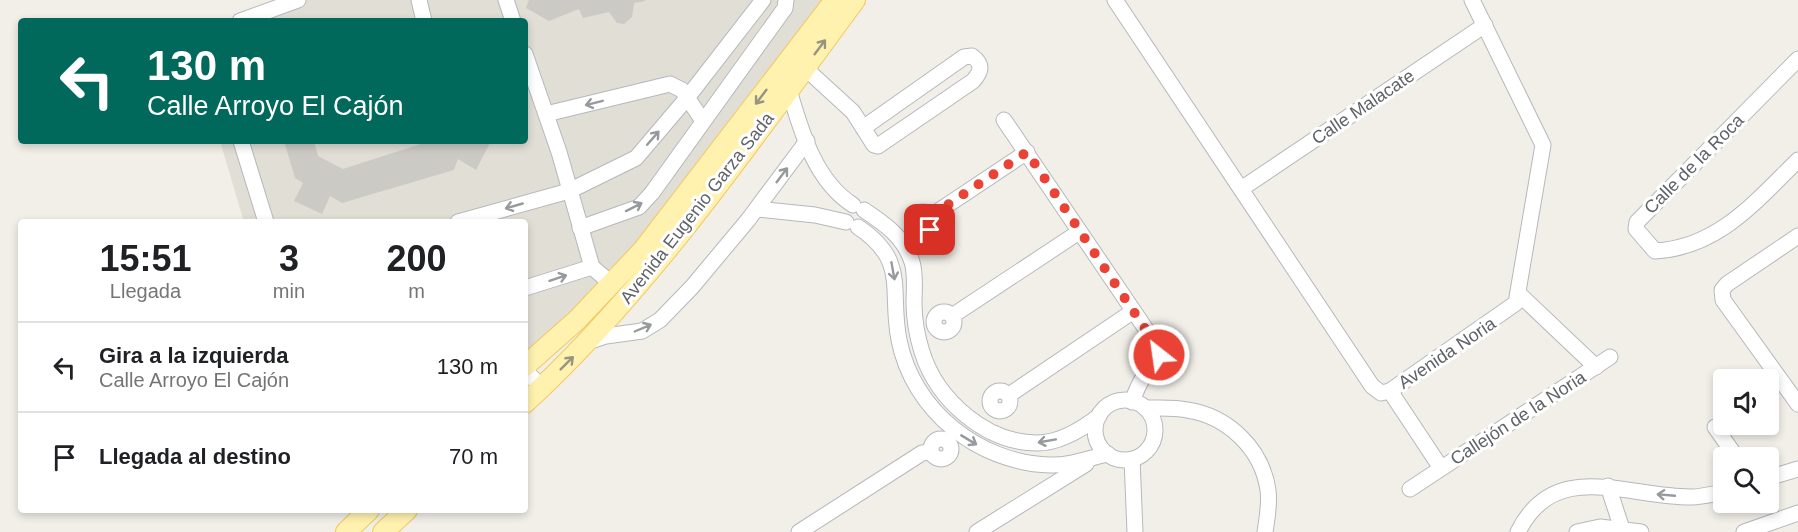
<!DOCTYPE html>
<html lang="es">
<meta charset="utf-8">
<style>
body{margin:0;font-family:Arial,sans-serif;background:#f2f2f2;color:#202124;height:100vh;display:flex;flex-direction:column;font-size:22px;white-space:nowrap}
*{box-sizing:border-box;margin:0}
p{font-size:20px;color:#757577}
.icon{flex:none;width:33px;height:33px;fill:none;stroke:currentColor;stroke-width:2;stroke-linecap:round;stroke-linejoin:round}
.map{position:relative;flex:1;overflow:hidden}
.panel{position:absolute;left:18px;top:219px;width:510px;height:294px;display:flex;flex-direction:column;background:#fff;border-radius:6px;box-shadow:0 3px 9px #0003}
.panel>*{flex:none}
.guide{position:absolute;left:18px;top:18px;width:510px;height:126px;border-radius:6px;box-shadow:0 3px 9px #0003;background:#00695c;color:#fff;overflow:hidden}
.fabs{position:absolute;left:1713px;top:369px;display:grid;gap:12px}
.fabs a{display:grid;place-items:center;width:66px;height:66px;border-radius:6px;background:#fff;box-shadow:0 3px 9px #0003;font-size:30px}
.pin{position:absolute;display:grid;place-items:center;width:51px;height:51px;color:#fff;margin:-26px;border-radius:12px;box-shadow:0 3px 9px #0006}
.me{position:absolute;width:66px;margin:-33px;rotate:330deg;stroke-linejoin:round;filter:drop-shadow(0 0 4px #0008)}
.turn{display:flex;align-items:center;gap:21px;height:126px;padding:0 30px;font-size:27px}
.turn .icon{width:78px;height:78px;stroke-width:2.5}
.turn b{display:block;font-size:42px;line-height:51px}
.eta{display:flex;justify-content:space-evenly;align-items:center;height:102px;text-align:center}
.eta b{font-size:36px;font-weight:800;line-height:42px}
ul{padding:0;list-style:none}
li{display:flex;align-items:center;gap:18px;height:90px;padding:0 30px;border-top:2px solid #e0e0e0}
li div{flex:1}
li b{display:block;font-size:22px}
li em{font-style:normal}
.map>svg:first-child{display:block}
.education{fill:#e1ded6}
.building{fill:#cccac5}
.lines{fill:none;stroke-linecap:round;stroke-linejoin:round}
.minor-casing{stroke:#b5b8bc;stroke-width:17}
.major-casing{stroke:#f2c960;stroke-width:22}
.minor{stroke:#fff;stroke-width:15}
.major{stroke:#fff2af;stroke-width:20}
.oneway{stroke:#979581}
.oneway2{stroke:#979a9d}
.route{stroke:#ea4335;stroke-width:10;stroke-dasharray:0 18}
.labels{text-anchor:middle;stroke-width:6;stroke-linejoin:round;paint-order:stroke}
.street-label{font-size:18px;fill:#5f6368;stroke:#fff}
</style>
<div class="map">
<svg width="1798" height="532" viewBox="0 0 1798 532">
<rect width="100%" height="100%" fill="#f1efe8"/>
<path class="education" d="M292,0H829L603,289L525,358V222H244L220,141H525V21H237Z"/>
<g class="building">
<path d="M529,0H645V1L634,3L632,17L624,24L617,23L609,12L583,18L579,9L549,21L526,8Z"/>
<path d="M284,141H314L318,156L343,169L430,141H487L490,143L476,170L458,159L454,170L342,203L330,196L322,214L294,201L303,183L295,178Z"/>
</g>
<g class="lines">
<defs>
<g id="minor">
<path d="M419,0L424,21"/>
<path d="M506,0L513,21"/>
<path d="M1115,0L1372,386L1381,393L1390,391L1516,303L1543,145L1472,0"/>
<path d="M240,21L298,0"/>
<path d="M525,54L559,152L592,267L612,284"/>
<path d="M1798,59L1637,222L1636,229L1655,251C1718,248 1756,201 1798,160"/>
<path d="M805,68L853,112L874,145L878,146L973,81C982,71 983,64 972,56L964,57L863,128"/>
<path d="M789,90C801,131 815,181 853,205"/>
<path d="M546,114L670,84L682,90L703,121"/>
<path d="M1004,120L1158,347C1161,362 1150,367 1143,378C1138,385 1135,394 1132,402"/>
<path d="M241,141L266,222"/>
<path d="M1241,189L1485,25"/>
<path d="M757,209L815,215L846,222"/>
<path d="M864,210C885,224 904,237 912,262C916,275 914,290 914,303C914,320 917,336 922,352C937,400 986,443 1037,443C1060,443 1081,430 1099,416"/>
<circle cx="923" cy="222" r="10"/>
<path d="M931,216L1027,152"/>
<path d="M458,222L569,191L636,158L687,98L763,0"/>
<path d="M858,227C909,261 889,289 899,340C913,411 979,463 1050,465C1071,466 1088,458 1108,454"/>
<path d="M580,228L639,207L652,193L785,8L786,0"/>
<path d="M1798,236L1727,284L1722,290L1723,300L1798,404"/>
<path d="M525,288L592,267"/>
<path d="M1518,293L1596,367"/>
<circle cx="944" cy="322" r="10"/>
<path d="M952,316L1079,232"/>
<path d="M588,342L606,336L642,331L660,320L692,287L748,220L807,141"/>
<path d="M525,370L542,388"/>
<path d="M1390,391L1441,468"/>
<circle cx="1000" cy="401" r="10"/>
<path d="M1009,395L1132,312"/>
<circle cx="1125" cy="430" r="30"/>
<path d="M1145,408C1159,408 1174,407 1187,410C1228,416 1262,449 1268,490C1270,504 1267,518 1265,532"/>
<path d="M1715,427L1737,458"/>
<circle cx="941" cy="449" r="10"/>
<path d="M1132,459L1135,532"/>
<path d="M1768,478L1798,469"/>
<path d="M1608,486L1622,529"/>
<path d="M1410,489L1610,357"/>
<path d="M799,532L922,453L931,452"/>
<path d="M977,532L1086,464"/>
<path d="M1518,532C1555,457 1628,498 1692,497C1702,497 1713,494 1724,492"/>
<path d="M1577,532L1600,527L1641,532"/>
<path d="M1744,532L1798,513"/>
</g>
<g id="major">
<path d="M525,366L577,320L643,250L835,0"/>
<path d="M525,403C653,285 752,139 855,0"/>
<path d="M346,532L369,510"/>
<path d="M383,532L407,510"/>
</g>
</defs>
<use href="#minor" class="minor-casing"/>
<use href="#major" class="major-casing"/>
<use href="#minor" class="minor"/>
<use href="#major" class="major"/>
</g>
<defs><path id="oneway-shaft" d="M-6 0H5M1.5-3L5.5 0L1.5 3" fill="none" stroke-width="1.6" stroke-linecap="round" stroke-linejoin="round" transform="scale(1.5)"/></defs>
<g class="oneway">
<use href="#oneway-shaft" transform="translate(820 47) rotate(-53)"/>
<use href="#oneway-shaft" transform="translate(761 97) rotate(127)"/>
<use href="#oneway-shaft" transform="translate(567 363) rotate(-45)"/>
</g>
<g class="oneway2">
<use href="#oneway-shaft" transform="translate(594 103) rotate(166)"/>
<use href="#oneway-shaft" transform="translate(653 138) rotate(-49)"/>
<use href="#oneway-shaft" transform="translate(782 175) rotate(-53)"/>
<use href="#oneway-shaft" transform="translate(514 206) rotate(164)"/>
<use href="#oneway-shaft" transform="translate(634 207) rotate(-27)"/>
<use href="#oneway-shaft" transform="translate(893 271) rotate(80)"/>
<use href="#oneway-shaft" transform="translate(558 278) rotate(-18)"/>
<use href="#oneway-shaft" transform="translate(643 328) rotate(-23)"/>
<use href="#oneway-shaft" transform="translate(969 440) rotate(31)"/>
<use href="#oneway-shaft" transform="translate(1047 441) rotate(170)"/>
<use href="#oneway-shaft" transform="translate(1666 495) rotate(-175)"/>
</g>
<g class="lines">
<path class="route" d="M930,230L933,223L931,216L1027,152L1158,348L1159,355"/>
</g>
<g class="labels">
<g class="street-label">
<text transform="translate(1363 107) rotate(-34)" y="6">Calle Malacate</text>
<text transform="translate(1694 164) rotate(-45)" y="6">Calle de la Roca</text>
<text transform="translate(697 208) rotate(-52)" y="6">Avenida Eugenio Garza Sada</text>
<text transform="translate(1447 353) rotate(-34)" y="6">Avenida Noria</text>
<text transform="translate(1518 418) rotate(-33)" y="6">Callejón de la Noria</text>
</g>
</g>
</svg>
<div class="fabs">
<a><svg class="icon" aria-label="sound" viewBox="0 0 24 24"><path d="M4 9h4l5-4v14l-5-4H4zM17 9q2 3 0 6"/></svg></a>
<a><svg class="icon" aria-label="search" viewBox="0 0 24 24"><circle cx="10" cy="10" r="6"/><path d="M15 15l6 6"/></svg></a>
</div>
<div class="pin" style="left:930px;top:230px;background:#d93025"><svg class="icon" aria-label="arrive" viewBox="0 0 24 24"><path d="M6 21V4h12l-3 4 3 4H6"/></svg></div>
<svg class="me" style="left:1159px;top:355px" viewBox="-20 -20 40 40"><circle r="17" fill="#ea4335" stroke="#fff" stroke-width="3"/><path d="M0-11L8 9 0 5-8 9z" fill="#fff"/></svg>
<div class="guide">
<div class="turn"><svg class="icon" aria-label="left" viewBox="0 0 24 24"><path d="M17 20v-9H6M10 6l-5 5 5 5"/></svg><div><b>130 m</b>Calle Arroyo El Cajón</div></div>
</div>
<section class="panel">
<div class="eta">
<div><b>15:51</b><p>Llegada</p></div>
<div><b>3</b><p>min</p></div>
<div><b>200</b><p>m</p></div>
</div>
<ul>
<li><svg class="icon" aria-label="left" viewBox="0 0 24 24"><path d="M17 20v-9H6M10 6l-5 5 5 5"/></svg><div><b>Gira a la izquierda</b><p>Calle Arroyo El Cajón</p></div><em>130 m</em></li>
<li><svg class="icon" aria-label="arrive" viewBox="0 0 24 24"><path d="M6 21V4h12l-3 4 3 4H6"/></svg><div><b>Llegada al destino</b></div><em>70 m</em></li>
</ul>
</section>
</div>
